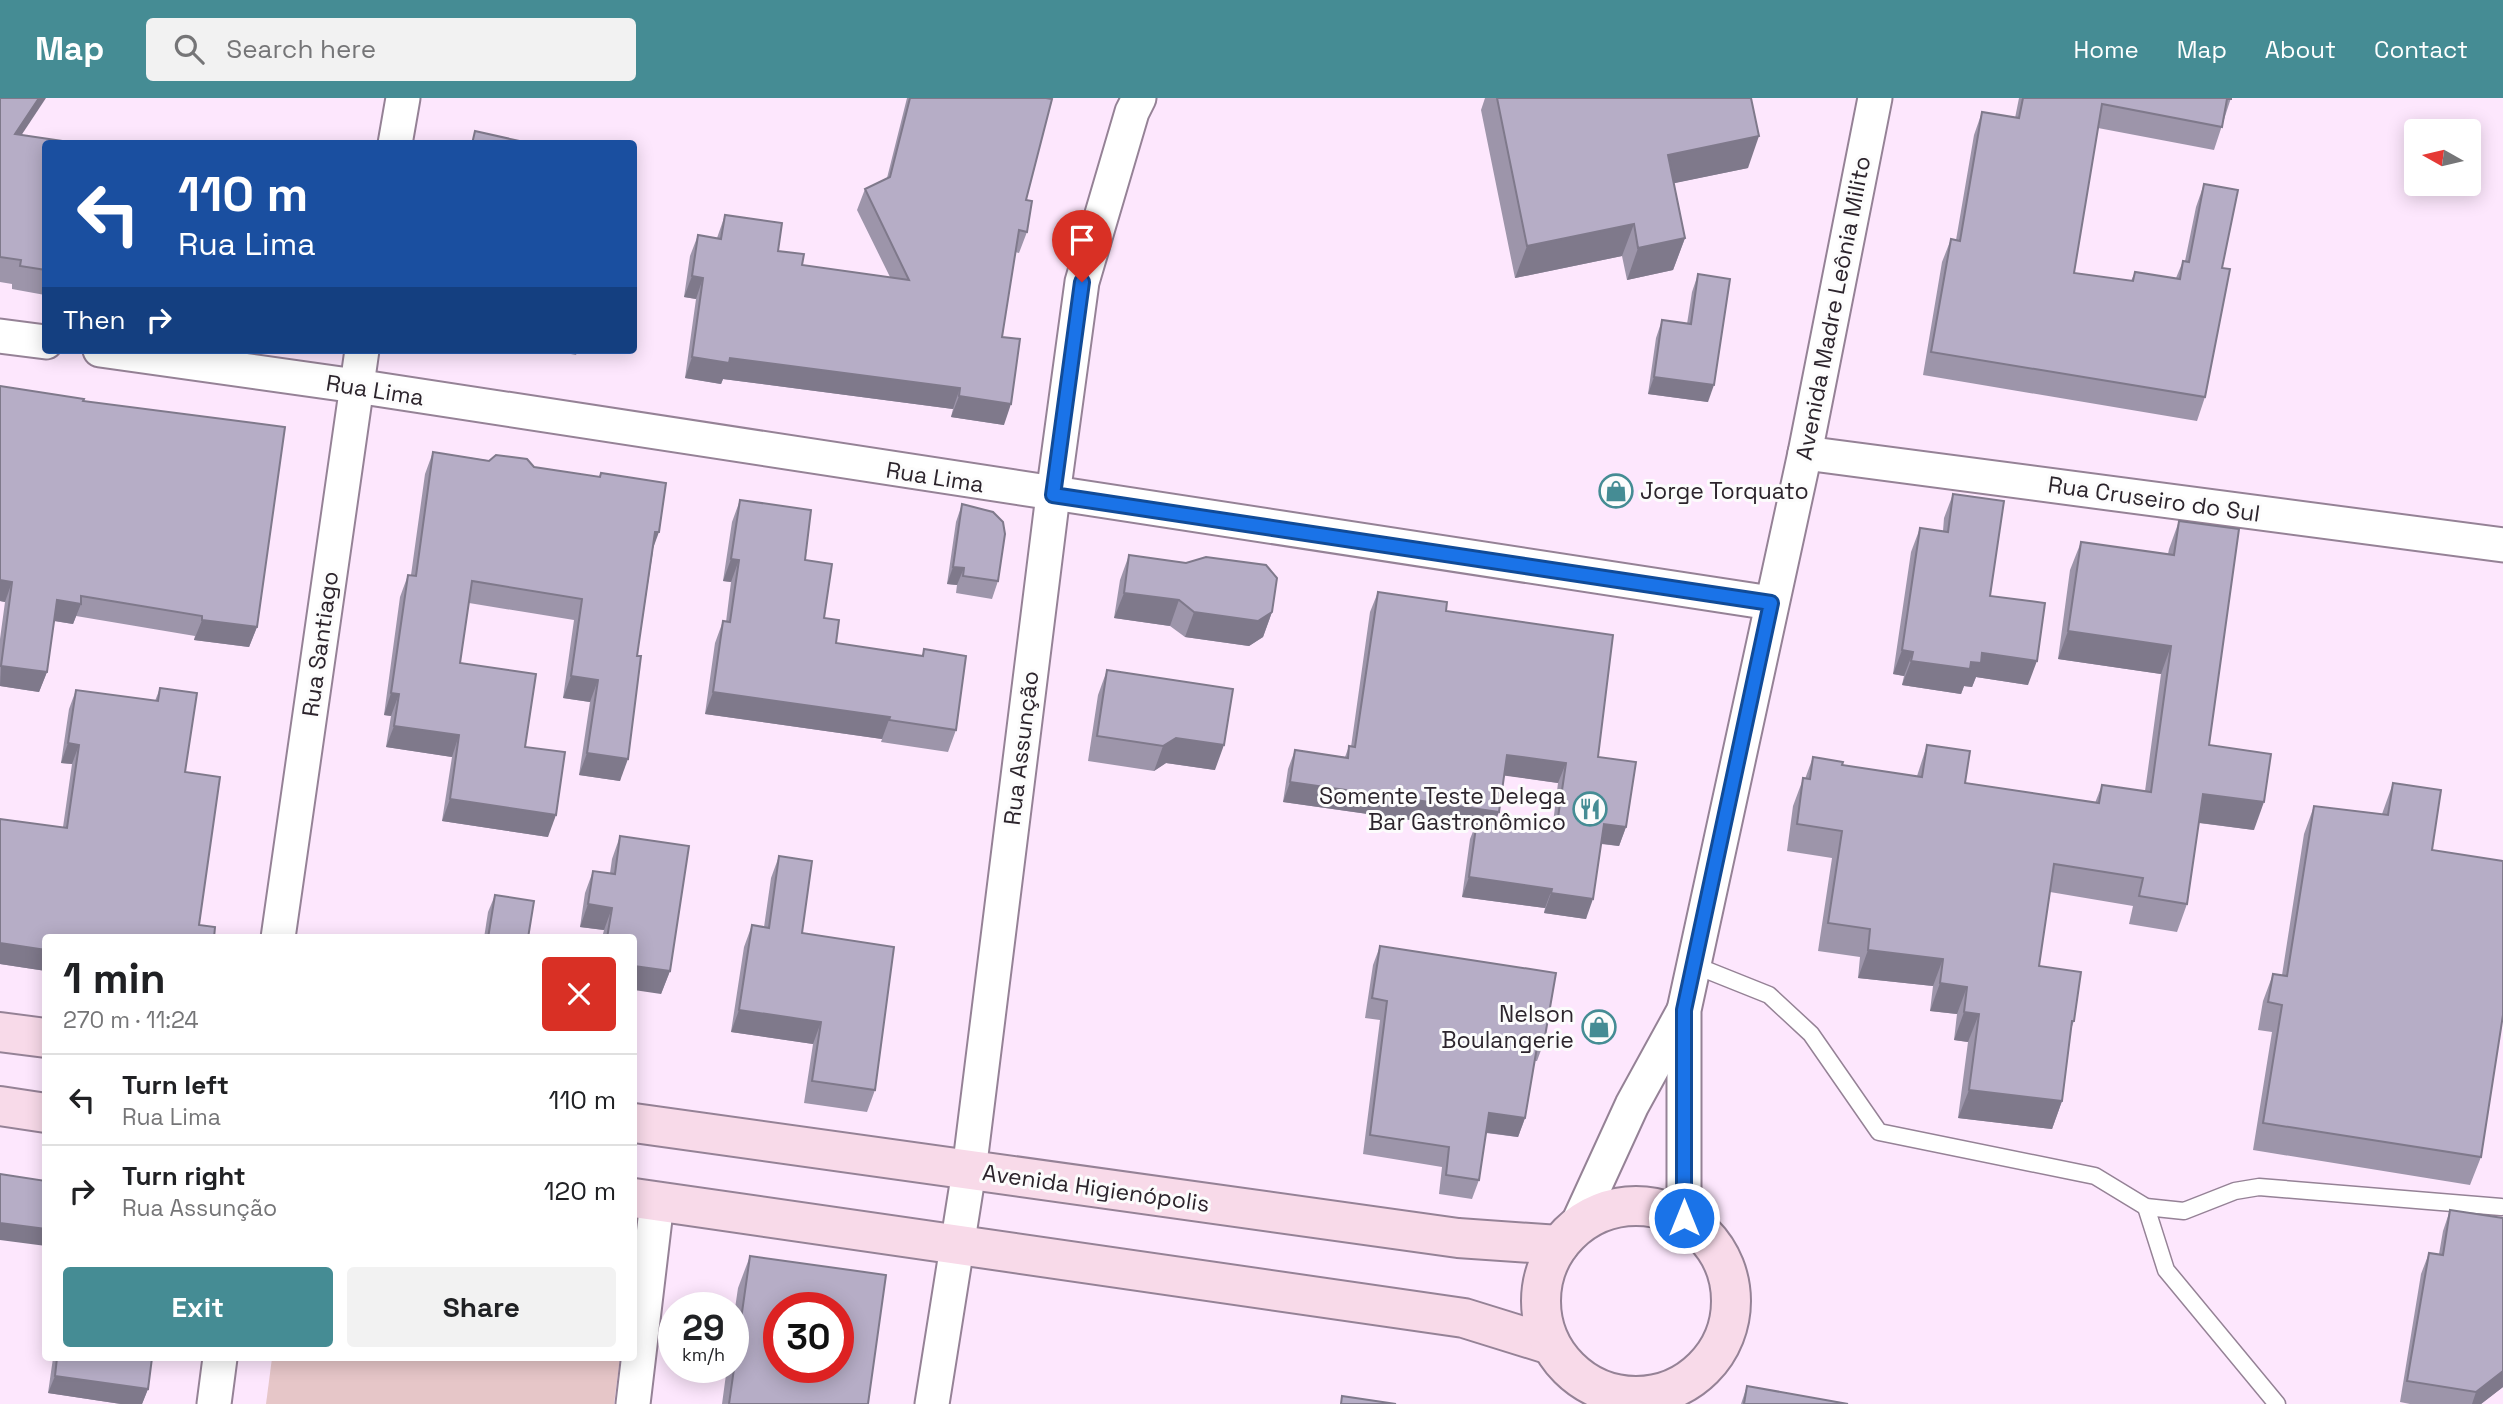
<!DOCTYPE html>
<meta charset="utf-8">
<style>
body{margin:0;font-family:"Space Grotesk",sans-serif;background:#f2f2f2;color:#202124;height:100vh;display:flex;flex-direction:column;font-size:26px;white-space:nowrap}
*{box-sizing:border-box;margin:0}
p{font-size:23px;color:#757577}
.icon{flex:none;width:38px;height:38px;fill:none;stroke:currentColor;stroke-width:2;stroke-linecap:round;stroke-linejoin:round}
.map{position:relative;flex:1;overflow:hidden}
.side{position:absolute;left:42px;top:836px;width:595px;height:427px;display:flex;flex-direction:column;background:#fff;border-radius:7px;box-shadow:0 4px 18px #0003}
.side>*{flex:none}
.hud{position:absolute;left:42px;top:42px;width:595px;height:214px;border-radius:7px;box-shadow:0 4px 18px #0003;background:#1a4fa0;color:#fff;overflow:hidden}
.needle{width:46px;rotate:278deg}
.buttons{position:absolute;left:2404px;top:21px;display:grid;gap:14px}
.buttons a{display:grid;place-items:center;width:77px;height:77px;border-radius:7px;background:#fff;box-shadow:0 4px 18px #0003;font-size:35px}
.speed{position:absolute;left:658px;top:1194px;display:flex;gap:14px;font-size:35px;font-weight:700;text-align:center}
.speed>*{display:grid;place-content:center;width:91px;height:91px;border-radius:50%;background:#fff;box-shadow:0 4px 18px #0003;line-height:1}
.speed small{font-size:18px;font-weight:400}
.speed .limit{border:10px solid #d22;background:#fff;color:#111}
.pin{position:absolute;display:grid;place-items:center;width:60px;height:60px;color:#fff;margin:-72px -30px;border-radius:50% 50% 50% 0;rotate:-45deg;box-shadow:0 0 7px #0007}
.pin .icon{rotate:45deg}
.me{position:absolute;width:77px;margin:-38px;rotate:0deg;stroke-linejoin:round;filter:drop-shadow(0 0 5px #0008)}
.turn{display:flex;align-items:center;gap:24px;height:147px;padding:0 21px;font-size:32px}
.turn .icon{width:91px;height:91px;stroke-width:2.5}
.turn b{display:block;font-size:49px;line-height:60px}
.then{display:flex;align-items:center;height:66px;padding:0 21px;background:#0003;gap:14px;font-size:26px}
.round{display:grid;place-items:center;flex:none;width:74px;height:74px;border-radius:7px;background:#f2f2f2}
.headline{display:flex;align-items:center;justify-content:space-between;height:119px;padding:0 21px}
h1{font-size:42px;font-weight:800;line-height:52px}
.button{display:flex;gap:14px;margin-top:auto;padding:14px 21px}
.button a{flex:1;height:80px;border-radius:7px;background:#458c94;color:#fff;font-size:28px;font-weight:800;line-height:80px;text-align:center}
.button a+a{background:#f2f2f2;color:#202124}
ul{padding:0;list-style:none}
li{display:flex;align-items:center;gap:21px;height:91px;padding:0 21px;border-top:2px solid #e0e0e0}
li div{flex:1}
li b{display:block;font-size:26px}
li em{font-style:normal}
header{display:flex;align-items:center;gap:42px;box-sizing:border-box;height:98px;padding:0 35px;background:#458c94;color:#fff}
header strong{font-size:33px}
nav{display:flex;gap:38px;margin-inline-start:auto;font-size:24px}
.search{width:490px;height:63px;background:#f2f2f2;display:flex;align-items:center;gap:18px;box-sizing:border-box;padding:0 24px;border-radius:7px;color:#757577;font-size:26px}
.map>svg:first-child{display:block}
.green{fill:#e6c6c8}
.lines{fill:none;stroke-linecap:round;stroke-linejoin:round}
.lane-casing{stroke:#958296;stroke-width:19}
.street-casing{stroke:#958296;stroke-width:37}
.secondary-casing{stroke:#958296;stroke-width:42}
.path{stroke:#a494a4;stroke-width:4.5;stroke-dasharray:3.5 3.5;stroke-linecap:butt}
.lane{stroke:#fff;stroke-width:16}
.street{stroke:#fff;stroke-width:33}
.secondary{stroke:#f8dae9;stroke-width:38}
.wall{fill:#9d95aa;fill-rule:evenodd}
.shaded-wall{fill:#7f798b}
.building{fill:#b6adc6;stroke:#7f798b;stroke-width:2;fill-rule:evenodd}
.route-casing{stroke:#114b97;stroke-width:18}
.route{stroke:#1a73e8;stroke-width:12}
.labels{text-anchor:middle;stroke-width:6;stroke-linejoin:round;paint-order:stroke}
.street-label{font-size:23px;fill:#2c242c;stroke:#fcfcfc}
.poi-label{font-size:23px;fill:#2c242c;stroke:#fcfcfc;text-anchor:end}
</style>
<header>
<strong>Map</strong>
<div class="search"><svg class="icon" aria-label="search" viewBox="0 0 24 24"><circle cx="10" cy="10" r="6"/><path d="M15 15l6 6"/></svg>Search here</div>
<nav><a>Home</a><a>Map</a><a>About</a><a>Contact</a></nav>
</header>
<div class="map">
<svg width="2503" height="1306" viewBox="0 0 2503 1306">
<rect width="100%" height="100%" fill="#fde7fd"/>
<path class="green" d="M272,1260H620L614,1306H266Z"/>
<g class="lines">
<defs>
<g id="lane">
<path d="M1694,867L1769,897L1811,936L1879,1034L2095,1078L2146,1109L2184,1113L2235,1093L2259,1089L2501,1109"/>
<path d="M2146,1109L2166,1172L2277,1306"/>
</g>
<g id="street">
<path d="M395,46L403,0"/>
<path d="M0,238L46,244"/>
<path d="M100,252L356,288L1771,505"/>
<path d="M1805,355L2503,447"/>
<path d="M278,840L362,252"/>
<path d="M1684,1120V912L1805,355L1875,0"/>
<path d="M1577,1127L1632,1007L1683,914"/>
<path d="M214,1306L220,1260"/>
<path d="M633,1306L657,1104"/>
<path d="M932,1306L969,1073L1053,397L1082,184L1132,14L1139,0"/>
</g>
<g id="secondary">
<path d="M0,934L46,940"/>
<path d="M0,1008L46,1015"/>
<path d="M634,1025L1458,1140L1559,1147"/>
<path d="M634,1100L1464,1220L1551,1247"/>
<circle cx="1636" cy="1203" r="95"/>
</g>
</defs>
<use href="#lane" class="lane-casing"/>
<use href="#street" class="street-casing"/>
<use href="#secondary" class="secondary-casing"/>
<g class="path">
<path d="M1603,1306L1605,1294"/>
<path d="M1629,1306L1630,1298"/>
</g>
<use href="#lane" class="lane"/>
<use href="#street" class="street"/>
<use href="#secondary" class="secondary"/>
</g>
<g class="wall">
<path d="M0,0L22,37L46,46L45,197L12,191V186L0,184Z"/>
<path d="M907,0H1046L1026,102L1027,134L1019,155L1015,154L1002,239L1004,327L951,319L953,311L723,281L721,286L685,280L696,201L684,199L690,158L698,137L717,140L725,117L778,153L802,167L890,179L857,112L865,91L887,80Z"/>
<path d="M1485,0H1751L1748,70L1674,85L1685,140L1673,172L1627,182L1622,158L1515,180L1481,12Z"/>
<path d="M2019,0H2231L2214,52L2098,30L2074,175L2131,183L2135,174L2176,180L2183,163H2185L2196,109L2204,86L2222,170L2205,299L2197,323L1923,277L1942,164L1951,141L1956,142L1974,37L1982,14L2015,20Z"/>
<path d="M1698,176L1708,304L1648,296L1656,240L1662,222L1687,226L1692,194Z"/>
<path d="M550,252H578L576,257Z"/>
<path d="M0,288L83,303L257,529L249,549L194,542L195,538L76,518L73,526L54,523L47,574L39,594L0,588V541L5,504L0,503Z"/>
<path d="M433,354L599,379L601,375L653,453L637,558L620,683L579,677L590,604L563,600L574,522L469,505L460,565L525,649L548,739L442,723L452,659L386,649L391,618L384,617L400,499L408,477H411L425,376Z"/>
<path d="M1953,396L1990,498L2028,587L1976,579L1972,589L1964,588L1961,596L1902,587L1904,578L1893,576L1911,454L1920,430L1943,433L1944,420Z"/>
<path d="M740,402L805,462L824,520L836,545L922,558L924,551L956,632L948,654L881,644L882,641L705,616L715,545L723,523L726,524L731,484L723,483L732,424Z"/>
<path d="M962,406L998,483L992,501L956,495L957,487L947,486L956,424Z"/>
<path d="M2179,423L2209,647L2254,732L2199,725L2187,806L2177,834L2129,826L2133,808L2050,794L2039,868L2074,923L2070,934L2062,1003L2052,1031L1958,1020L1968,944L1954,942L1957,916L1930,913L1933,888L1858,880L1860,859L1818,853L1832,760L1787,753L1793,708L1803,681H1805L1813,659L1842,667L1917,678L1927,647L1965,685L2095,705L2102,687L2145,693L2161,576L2058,561L2070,472L2081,444L2168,456L2169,451Z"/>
<path d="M1129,457L1272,514L1263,539L1249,548L1185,539L1170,528L1114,520L1120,482Z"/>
<path d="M1378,494L1446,513L1598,659L1626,729L1619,748L1601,746L1586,821L1544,815L1545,810L1462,799L1470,741L1474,731L1283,704L1288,671L1295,652L1345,659L1349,648L1351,649L1370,514ZM1504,677L1558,685L1552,733L1495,724Z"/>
<path d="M1107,572L1215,672L1166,665L1154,673L1088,663L1098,597Z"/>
<path d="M160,590L197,595L46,840V873L0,866L63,729L72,666L61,665L69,611L76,592L155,603Z"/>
<path d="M2393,685L2432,752L2481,1059L2470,1087L2253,1052L2272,934L2258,932L2263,903L2273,876L2282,877L2304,736L2314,708L2382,716Z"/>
<path d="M620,738L670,873L661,896L634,840H602L604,832L580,829L585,795L593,773L610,775L612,761Z"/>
<path d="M779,758L802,835L875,992L867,1014L804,1005L813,946L731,934L744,849L752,827L764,829L771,780Z"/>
<path d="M495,797L528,840H484L488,814Z"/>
<path d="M1380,848L1544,944L1537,963H1534L1525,1020L1518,1039L1486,1035L1479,1082L1472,1101L1439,1096L1442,1069L1363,1056L1380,922L1365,920L1373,867Z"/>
<path d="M2450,1112L2503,1120V1289L2481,1306H2410L2400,1304L2421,1176L2429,1155L2439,1156L2443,1133Z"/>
<path d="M750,1158L868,1306H722L727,1269H733V1224L738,1190Z"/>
<path d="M53,1260H152L148,1291L142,1306H121L48,1295Z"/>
<path d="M1747,1288L1848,1306H1741Z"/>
</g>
<g class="shaded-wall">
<path d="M39,0H46L7,59L15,36Z"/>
<path d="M1759,38L1748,70L1656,89L1668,57Z"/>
<path d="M1634,126L1622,158L1515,180L1527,148Z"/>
<path d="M1685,140L1673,172L1627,182L1638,150Z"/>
<path d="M692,178L703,180L696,201L684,199Z"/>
<path d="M692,259L730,260L960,290L953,311L723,281L721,286L685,280Z"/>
<path d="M1654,279L1714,287L1708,304L1648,296Z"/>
<path d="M959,298L1011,306L1004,327L951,319Z"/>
<path d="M655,434H659L651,456Z"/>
<path d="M731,461L739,462L731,484L723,483Z"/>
<path d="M953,469L964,470L957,487L947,486Z"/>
<path d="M0,482L12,484L5,504L0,503Z"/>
<path d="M1124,495L1179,502L1170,528L1114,520Z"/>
<path d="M57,502L81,506L73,526L49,522Z"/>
<path d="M1194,514H1272L1263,539L1249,548L1185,539Z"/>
<path d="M202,522L257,529L249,549L194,542Z"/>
<path d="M2068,533L2171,548L2161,576L2058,561Z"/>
<path d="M1902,552L1913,554L1904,578L1893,576Z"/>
<path d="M1982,555L2037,563L2028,587L1976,579L1972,589L1964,588L1961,596L1902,587L1911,563L1971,564Z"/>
<path d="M1,568L47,574L39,594L0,588Z"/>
<path d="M571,578L598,582L590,604L563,600Z"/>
<path d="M713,594L890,619L882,641L705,616Z"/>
<path d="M391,595L399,596L391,618L384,617Z"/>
<path d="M394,628L459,637L452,659L386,649Z"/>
<path d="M1176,640L1224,647L1215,672L1166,665L1154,673L1163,648Z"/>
<path d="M68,645L79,647L72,666L61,665Z"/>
<path d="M587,655L628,661L620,683L579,677Z"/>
<path d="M1507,657L1566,665L1558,685L1500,677Z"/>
<path d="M1290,684L1499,714L1492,734L1477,722L1474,731L1283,704Z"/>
<path d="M2203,696L2264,704L2254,732L2193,724Z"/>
<path d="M450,701L556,717L548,739L442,723Z"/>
<path d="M1604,726L1626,729L1619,748L1597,745Z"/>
<path d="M1469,779L1552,791L1545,810L1462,799Z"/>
<path d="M1551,795L1593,801L1586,821L1544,815Z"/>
<path d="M588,806L612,810L604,832L580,829Z"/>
<path d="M0,845L46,852V873L0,866Z"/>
<path d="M1868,852L1943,861L1933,888L1858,880Z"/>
<path d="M634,868L670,873L661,896L634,892Z"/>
<path d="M1940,885L1967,889L1957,916L1930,913Z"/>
<path d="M739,912L821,924L813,946L731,934Z"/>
<path d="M1964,914L1979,916L1968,944L1954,942Z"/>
<path d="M1969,992L2062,1003L2052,1031L1958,1020Z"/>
<path d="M1489,1015L1525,1020L1518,1039L1482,1034Z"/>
<path d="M0,1125L46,1131V1148L0,1142Z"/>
<path d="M2503,1273V1289L2481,1306H2472L2476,1294Z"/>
<path d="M55,1278L148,1291L142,1306H121L48,1295Z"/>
</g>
<g class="building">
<path d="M0,0H39L15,36L76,45L46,46V172L20,168L21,162L0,159Z"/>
<path d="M910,0H1046L1052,1L1026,102L1032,103L1027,134L1019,132L1002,239L1020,241L1011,306L959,298L960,290L730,260L729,265L692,259L703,180L692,178L698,137L721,141L725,117L782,125L778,153L804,156L802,167L909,182L865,91L890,79Z"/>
<path d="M1497,0H1751L1759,38L1668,57L1685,140L1638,150L1634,126L1527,148Z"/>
<path d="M2023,0H2231V1H2227L2222,29L2102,6L2074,175L2133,183L2135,174L2180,181L2183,163L2189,164L2204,86L2238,92L2222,170L2230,171L2205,299L1931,254L1951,141L1960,143L1982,14L2019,20Z"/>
<path d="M475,33L524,44L523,46H472Z"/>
<path d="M1698,176L1730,181L1714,287L1654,279L1662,222L1691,226Z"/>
<path d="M0,288L84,301L83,303L285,329L257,529L202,522V518L81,498V506L57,502L47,574L1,568L12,484L0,482Z"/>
<path d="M433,354L489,363L496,357L527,361L534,369L600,379L601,375L666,385L659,434H655L637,558H641L628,661L587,655L598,582L571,578L582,501L472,483L460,565L536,576L525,649L565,654L556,717L450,701L459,637L394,628L399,596L391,595L408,477L416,478Z"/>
<path d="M1953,396L2004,403L1990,498L2045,505L2037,563L1982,555L1981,565L1971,564L1970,571L1911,563L1913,554L1902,552L1920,430L1948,434Z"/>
<path d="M740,402L811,412L805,462L832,466L824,520L839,522L836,545L923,558L924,551L966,558L956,632L889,622L890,619L713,594L723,523L730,524L739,462L731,461Z"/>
<path d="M962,406L993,414L1003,424L1005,436L998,483L963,478L964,470L953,469Z"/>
<path d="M2179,423L2239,431L2209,647L2271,656L2264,704L2203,696L2187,806L2139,798L2143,780L2054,766L2039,868L2081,874L2074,923H2072L2062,1003L1969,992L1979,916L1964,914L1967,889L1940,885L1943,861L1868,852L1870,831L1828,825L1842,733L1797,726L1803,680L1810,681L1813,659L1843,664L1842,667L1922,679L1927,647L1970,653L1965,685L2099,705L2102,687L2151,694L2171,548L2068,533L2081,444L2174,457Z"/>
<path d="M1129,457L1186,465L1206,459L1266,467L1277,480L1272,514L1258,523L1194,514L1179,502L1124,495Z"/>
<path d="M1378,494L1447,504L1446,513L1613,537L1598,659L1636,664L1626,729L1604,726L1593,801L1551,795L1552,791L1469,779L1477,722L1556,733L1566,665L1507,657L1499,714L1290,684L1295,652L1348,660L1349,648L1355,649Z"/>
<path d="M1107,572L1233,591L1224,647L1176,640L1163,648L1097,638Z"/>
<path d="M160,590L197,595L185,674L220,679L199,827L215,829L214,840H46V852L0,845V721L67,730L79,647L68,645L76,592L158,603Z"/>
<path d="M2393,685L2441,692L2432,752L2503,763V917L2481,1059L2263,1025L2282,907L2268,904L2273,876L2287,878L2314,708L2388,717Z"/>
<path d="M620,738L689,748L670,873L634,868V840H607L612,810L588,806L593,773L615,776Z"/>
<path d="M779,758L812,763L802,835L894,849L875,992L812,983L821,924L739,912L752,827L769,830Z"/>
<path d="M495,797L534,803L528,840H488Z"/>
<path d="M1380,848L1556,875L1544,944L1538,943L1525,1020L1489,1015L1479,1082L1446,1077L1449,1049L1370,1037L1387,903L1372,900Z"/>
<path d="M0,1076L46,1083V1131L0,1125Z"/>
<path d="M2450,1112L2503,1120V1273L2476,1294L2407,1283L2429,1155L2443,1157Z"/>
<path d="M750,1158L886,1177L868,1306H729ZM779,1209H838V1269H779Z"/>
<path d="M57,1260H152L148,1291L55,1278Z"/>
<path d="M1747,1288L1848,1306H1744Z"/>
<path d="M1342,1298L1396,1306H1341Z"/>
</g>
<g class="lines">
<defs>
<path id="route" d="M1082,184L1053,397L1771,505L1684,912V1120"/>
</defs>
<use href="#route" class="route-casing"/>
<use href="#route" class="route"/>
</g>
<defs>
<symbol id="shop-ring" viewBox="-11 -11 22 22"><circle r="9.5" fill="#fcfcfc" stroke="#458c94" stroke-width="1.5"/><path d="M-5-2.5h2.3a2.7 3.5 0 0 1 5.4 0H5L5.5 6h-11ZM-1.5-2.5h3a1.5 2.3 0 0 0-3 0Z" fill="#458c94"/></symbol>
<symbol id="restaurant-ring" viewBox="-11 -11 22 22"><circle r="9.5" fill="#fcfcfc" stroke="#458c94" stroke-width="1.5"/><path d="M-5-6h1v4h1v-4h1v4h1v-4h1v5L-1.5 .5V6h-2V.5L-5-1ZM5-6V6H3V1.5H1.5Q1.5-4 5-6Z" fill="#458c94"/></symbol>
</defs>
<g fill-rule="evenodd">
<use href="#shop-ring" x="1597" y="374" width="38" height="38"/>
<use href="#restaurant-ring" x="1571" y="692" width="38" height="38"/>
<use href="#shop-ring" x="1580" y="910" width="38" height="38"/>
</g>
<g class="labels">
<g class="street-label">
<text transform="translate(1833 210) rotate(-79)" y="8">Avenida Madre Leônia Milito</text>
<text transform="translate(375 292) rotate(9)" y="8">Rua Lima</text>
<text transform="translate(935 379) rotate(9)" y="8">Rua Lima</text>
<text transform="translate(2154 401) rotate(8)" y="8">Rua Cruseiro do Sul</text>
<text transform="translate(320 546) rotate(-82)" y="8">Rua Santiago</text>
<text transform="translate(1021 650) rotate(-83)" y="8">Rua Assunção</text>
<text transform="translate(1096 1090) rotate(8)" y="8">Avenida Higienópolis</text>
</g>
<g class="poi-label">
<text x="1640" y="401" text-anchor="start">Jorge Torquato</text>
<text x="1566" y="706">Somente Teste Delega<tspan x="1566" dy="26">Bar Gastronômico</tspan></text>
<text x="1574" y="924">Nelson<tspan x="1574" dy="26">Boulangerie</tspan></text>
</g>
</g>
</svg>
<div class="buttons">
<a><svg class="needle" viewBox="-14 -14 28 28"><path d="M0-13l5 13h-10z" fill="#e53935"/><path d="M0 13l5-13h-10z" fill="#757577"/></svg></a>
</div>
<div class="speed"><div>29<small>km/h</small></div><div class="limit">30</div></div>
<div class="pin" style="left:1082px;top:184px;background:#d93025"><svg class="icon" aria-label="arrive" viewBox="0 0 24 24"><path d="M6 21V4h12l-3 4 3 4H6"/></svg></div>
<svg class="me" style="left:1684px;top:1120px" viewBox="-20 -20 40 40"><circle r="17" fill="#1a73e8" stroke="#fff" stroke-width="3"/><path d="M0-11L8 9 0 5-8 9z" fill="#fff"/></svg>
<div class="hud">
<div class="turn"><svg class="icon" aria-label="left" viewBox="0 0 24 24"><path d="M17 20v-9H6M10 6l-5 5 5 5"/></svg><div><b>110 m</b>Rua Lima</div></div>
<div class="then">Then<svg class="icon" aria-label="right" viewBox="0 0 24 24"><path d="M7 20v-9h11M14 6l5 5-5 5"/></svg></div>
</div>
<section class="side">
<div class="headline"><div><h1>1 min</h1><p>270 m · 11:24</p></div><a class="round" style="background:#d93025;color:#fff"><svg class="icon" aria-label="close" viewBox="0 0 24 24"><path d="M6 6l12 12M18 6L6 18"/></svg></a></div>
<ul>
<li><svg class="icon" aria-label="left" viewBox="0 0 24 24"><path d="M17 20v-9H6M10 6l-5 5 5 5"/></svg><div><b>Turn left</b><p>Rua Lima</p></div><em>110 m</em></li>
<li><svg class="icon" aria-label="right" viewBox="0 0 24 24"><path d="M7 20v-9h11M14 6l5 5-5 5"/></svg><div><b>Turn right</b><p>Rua Assunção</p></div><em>120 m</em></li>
</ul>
<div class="button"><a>Exit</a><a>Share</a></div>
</section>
</div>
